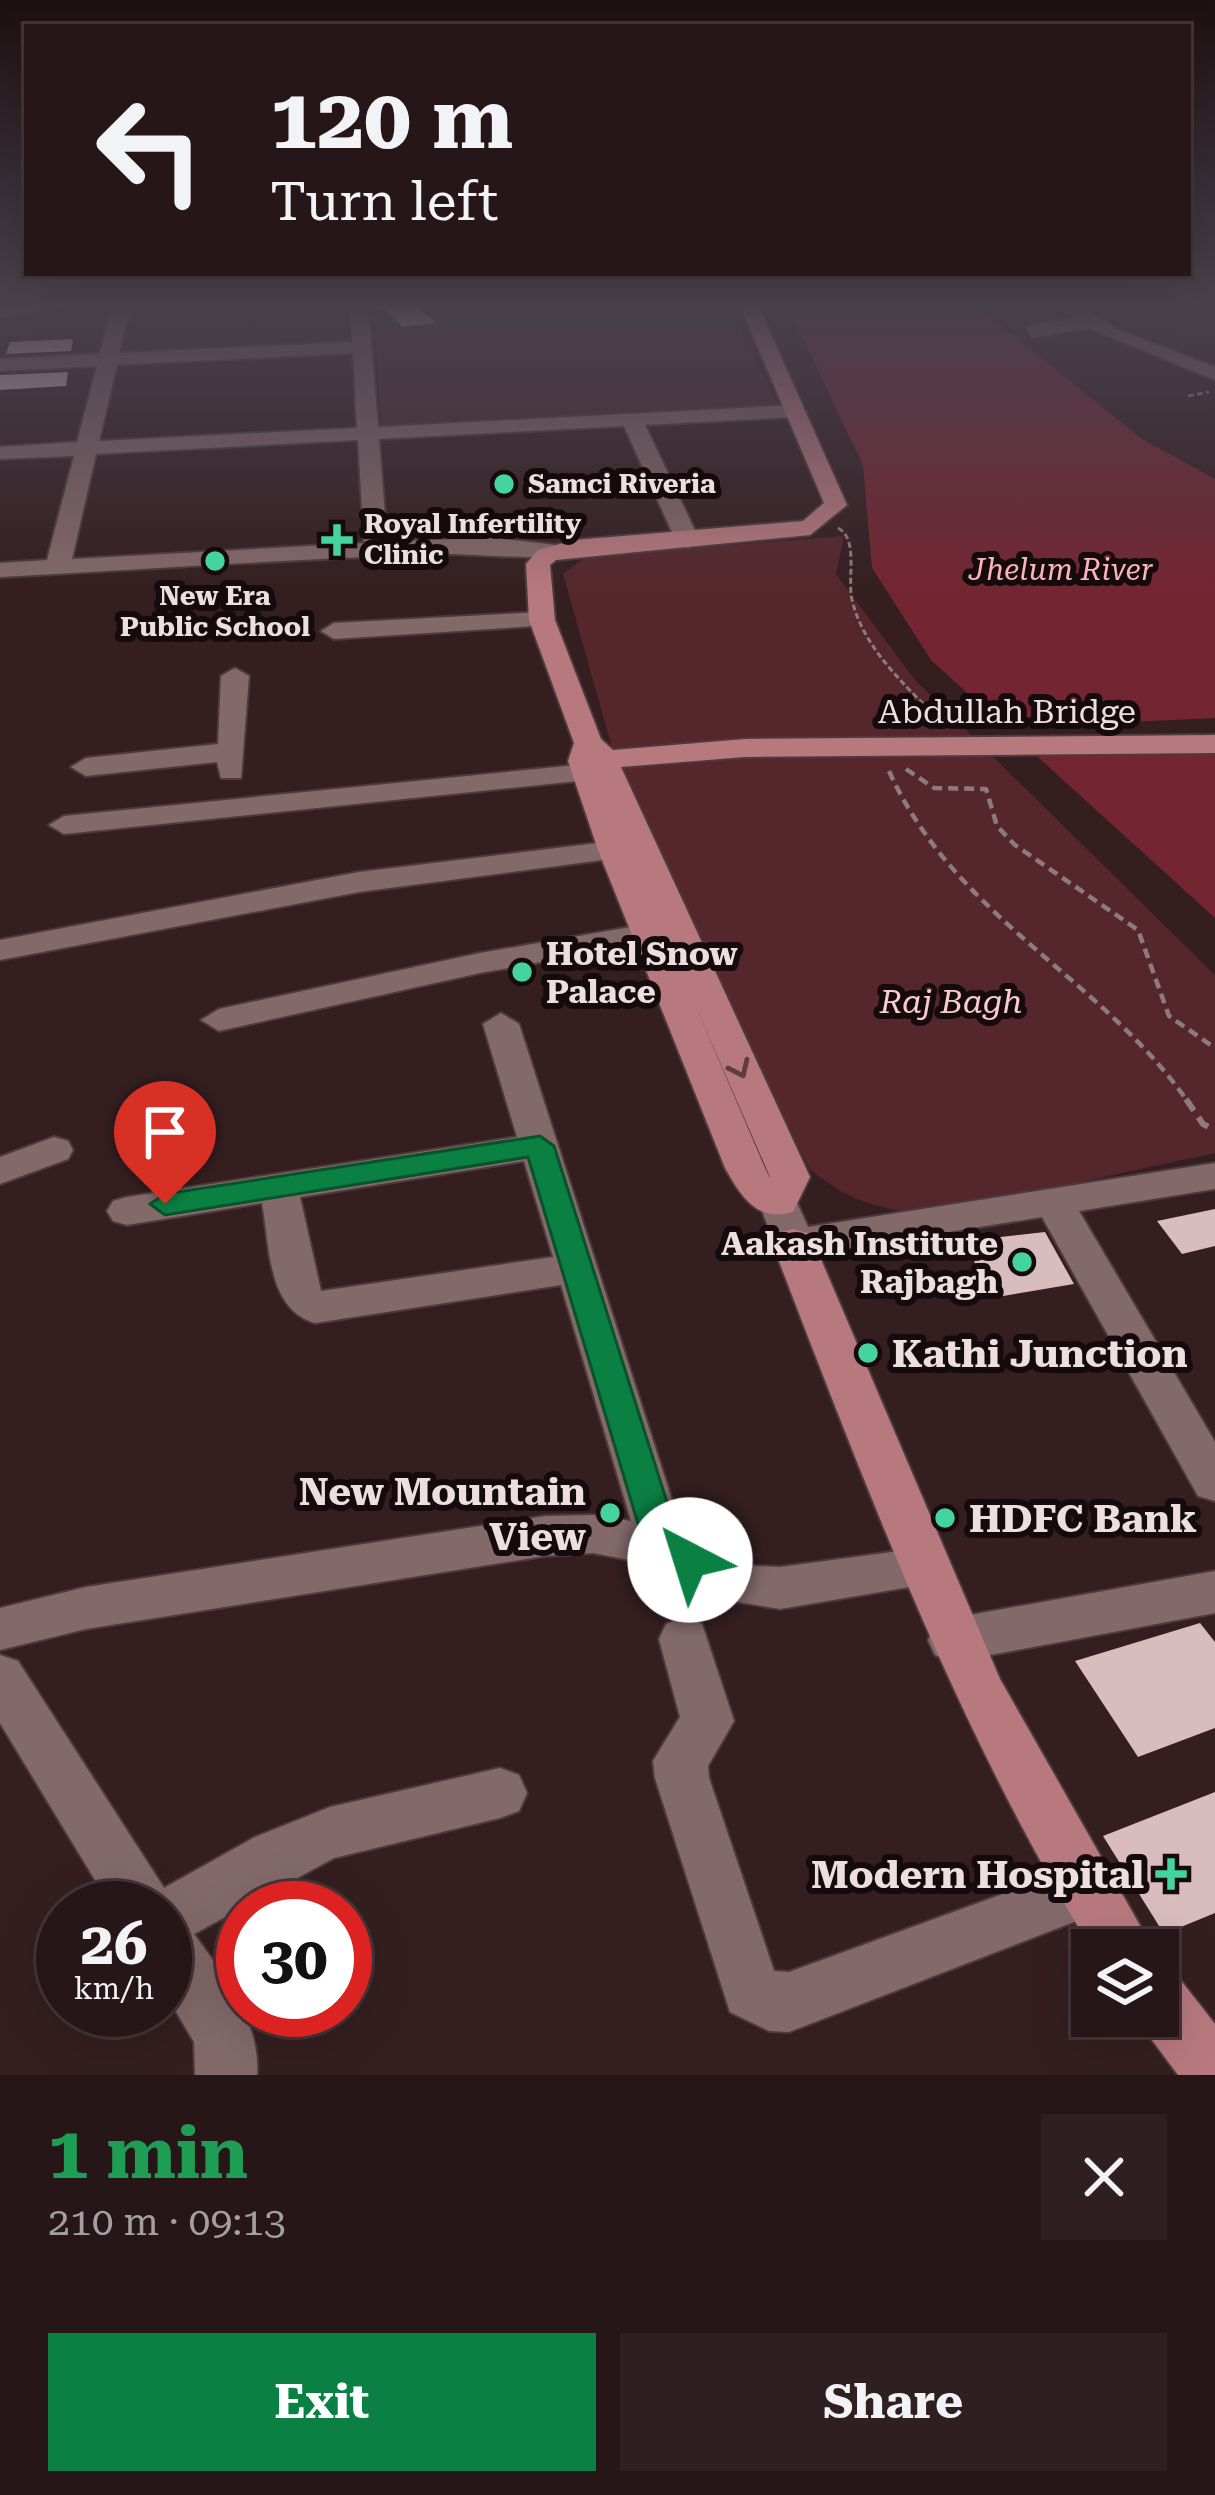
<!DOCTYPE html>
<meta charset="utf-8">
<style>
body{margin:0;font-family:"Roboto Serif",serif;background:#2f1f21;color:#f1f3f6;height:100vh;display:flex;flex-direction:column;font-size:45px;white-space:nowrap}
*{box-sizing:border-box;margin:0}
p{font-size:39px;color:#a49fa2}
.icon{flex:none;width:66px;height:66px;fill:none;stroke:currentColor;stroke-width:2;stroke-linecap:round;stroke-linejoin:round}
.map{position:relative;height:2075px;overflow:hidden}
.sheet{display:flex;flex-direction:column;background:#271618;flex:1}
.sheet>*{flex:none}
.top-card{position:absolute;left:24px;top:24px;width:1167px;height:252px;border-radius:0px;box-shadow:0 12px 48px #0002,0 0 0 3px #433537;background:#271618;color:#f1f3f6;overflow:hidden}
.fabs{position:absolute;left:1071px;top:1929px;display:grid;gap:24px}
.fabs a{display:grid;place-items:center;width:108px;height:108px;border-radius:0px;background:#271618;box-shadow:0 12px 48px #0002,0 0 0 3px #433537;font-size:60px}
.speed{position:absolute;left:36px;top:1881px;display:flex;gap:24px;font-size:60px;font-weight:700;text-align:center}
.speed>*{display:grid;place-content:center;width:156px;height:156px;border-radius:50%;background:#271618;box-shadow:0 12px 48px #0002,0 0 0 3px #433537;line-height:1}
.speed small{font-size:30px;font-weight:400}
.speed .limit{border:18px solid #d22;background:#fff;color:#111}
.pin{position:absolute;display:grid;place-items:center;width:102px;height:102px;color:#fff;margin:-123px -51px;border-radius:50% 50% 50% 0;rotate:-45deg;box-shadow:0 0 12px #0007}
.pin .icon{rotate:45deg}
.me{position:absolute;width:132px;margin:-66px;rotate:320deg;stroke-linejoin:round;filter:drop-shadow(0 0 9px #0008)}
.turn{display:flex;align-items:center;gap:42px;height:252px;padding:0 48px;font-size:54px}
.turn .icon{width:156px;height:156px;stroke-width:2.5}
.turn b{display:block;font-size:84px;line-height:102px}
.round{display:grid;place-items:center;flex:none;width:126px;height:126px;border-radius:0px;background:#2f1f21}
.headline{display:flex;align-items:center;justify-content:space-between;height:204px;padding:0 48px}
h1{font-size:72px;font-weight:700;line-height:90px;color:#1e9e55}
.action{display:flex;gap:24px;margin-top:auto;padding:24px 48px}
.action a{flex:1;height:138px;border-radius:0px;background:#0b8043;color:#fff;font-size:48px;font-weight:700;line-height:138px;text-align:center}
.action a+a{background:#2f1f21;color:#f1f3f6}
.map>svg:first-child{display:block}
.built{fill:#44292b}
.green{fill:#55272c}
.water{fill:#732632}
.pier{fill:#341e20}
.building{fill:#d9bcbd}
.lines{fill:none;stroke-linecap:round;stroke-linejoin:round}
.minor-casing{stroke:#4d3b3c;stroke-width:4}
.major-casing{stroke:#4d3b3c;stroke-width:4}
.path-far2{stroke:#8d7b7c;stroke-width:3;stroke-dasharray:6 3;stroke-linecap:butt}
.path-far1{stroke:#8d7b7c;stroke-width:4.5;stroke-dasharray:10 6;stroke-linecap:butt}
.path{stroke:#8d7b7c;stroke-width:6;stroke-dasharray:14 8;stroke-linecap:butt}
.minor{fill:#83696a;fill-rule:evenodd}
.major{fill:#b7797e;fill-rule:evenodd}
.oneway{stroke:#5e3c3f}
.route{fill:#0b8043;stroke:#07532c;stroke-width:3}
.poi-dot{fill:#44d49f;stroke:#150b0c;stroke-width:4.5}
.labels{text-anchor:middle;stroke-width:12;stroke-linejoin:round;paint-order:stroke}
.far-poi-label{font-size:27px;font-weight:bold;fill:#eddedf;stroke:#150b0c;text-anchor:start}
.far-water-label{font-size:30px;font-style:italic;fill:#fbb4b9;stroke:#150b0c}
.street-label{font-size:33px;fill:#eddedf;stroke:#150b0c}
.poi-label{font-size:33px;font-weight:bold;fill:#eddedf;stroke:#150b0c;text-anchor:start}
.park-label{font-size:33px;font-style:italic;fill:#fccbce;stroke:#150b0c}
.near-poi-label{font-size:39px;font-weight:bold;fill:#eddedf;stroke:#150b0c;text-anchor:start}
</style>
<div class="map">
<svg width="1215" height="2075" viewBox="0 0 1215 2075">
<rect width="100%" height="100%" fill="#341e20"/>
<path class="built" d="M373,303H727L779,406L382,433Z"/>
<path class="green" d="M844,536L836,574L915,680L1215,975V1153L932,1214C883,1211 846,1201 809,1168L628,804L563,574L587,556Z"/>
<path class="water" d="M786,303H973L1142,439L1215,479V918L931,660L872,568L863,465Z"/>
<path class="pier" d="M1215,718V740L1020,749L997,728Z"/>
<g class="building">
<path d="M377,303H414L436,323L403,327Z"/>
<path d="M73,339L71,351L6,354L10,342Z"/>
<path d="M68,372L66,386L0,390V375Z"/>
<path d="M1215,1209V1246L1182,1254L1157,1221Z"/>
<path d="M1045,1232L1074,1284L991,1298L965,1241Z"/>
<path d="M1200,1623L1215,1642V1728L1138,1757L1075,1661Z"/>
<path d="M1215,1792V1913L1164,1934L1103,1836Z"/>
</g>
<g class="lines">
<defs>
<g id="minor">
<path d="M34,303H94L0,317V307Z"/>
<path d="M113,303H131L119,353L352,342L350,303H368L378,427L796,405L806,411L796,417L645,425L700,541L688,548L676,541L624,426L379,439L387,541L494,538L565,546L569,551C556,563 468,553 443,554C295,559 148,569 0,577V563L47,560L74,456L0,459V447L77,442L97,366L0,371V359L100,354ZM353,353L357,428L99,441L117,365ZM358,440L364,543L72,559L96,454Z"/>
<path d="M1054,303H1075L1118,330L1215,367V380L1089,328L1032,338L1027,326L1075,319Z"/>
<path d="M542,612L555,620L551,625L334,639L321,631L334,623Z"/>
<path d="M235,668L249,676L241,778H221L217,762L86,776L71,767L86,758L218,744L221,676Z"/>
<path d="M587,764L597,767L602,773L597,779L64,834L49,825L64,816Z"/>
<path d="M614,841L625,843L630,850L625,857L359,892L0,960V940L359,872Z"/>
<path d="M648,924L665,934L660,941L480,973L219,1031L201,1020L219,1009L480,953Z"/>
<path d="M501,1013L519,1024L683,1534L755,1566L780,1567L922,1548L939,1554L947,1568L939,1582L780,1609L732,1601L655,1565L593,1553L545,1556L86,1629L0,1650V1608L86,1587L545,1516L593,1515L631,1521L561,1285L315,1323C267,1309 270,1246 262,1203L127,1225L113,1221L107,1211L113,1201L127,1197L517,1137L483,1024ZM524,1161L553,1257L321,1291L300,1197Z"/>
<path d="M54,1137L68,1141L73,1150L68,1159L0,1184V1157Z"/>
<path d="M1215,1163V1189L1079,1211L1215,1442V1501L1198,1496L1042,1217L793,1257L778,1253L759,1203L765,1194H793L808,1227Z"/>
<path d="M1215,1571V1613L953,1662L935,1655L928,1640L935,1625L953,1618Z"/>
<path d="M684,1617L702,1624L734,1721L708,1766L709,1778L774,1971L789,1972L1085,1864L1105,1872L1114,1891L1105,1910L789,2032L769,2031L730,2012L655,1778L653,1761L680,1717L659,1639L666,1624Z"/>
<path d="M0,1655L18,1661L164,1888L255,1837L330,1807L500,1768L519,1775L527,1793L519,1811L500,1818L334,1858L194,1934C223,1974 261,2023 257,2075H195L194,2042L165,1993V1908H112L0,1723Z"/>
</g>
<g id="major">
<path d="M739,303H757L847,505L810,535L556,560L550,565L555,620L601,739L613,750L745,739L1215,735V753L745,757L621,767L810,1177L793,1212C757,1223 741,1196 725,1168L598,850L568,761L574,743L529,620L526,564L538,550L574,540L803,521L824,503ZM693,1000L770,1177V1178L765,1168Z"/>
<path d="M793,1229L808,1233L814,1243L1000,1679L1154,1950H1092C956,1728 865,1485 772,1243L778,1233Z"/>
<path d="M1158,1969L1179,1978L1215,2024V2075H1178L1137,2020L1135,2016H1158Z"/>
</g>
</defs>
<use href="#minor" class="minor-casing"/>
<use href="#major" class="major-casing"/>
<g class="path-far2">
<path d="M1188,396L1209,392"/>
<path d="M838,528C859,539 847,578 852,600C863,645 898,678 929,710"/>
</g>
<g class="path-far1">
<path d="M906,769L934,788L986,789L997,826L1015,845L1138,930L1169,1016L1215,1048"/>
<path d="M889,771C956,919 1101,977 1188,1102"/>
</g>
<path class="path" d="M1186,1099L1203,1124L1215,1130"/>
<use href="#minor" class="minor"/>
<use href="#major" class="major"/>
</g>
<defs><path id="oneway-chevron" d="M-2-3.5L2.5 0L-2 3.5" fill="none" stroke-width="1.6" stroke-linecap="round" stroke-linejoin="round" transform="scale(3)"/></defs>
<use class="oneway" href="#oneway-chevron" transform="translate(740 1069) rotate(65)"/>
<linearGradient id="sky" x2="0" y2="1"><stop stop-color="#1d1012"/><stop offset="0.51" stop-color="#4a414e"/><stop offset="1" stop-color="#4a414e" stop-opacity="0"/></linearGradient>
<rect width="1215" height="593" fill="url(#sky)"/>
<path class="route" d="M540,1136L554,1146L678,1537L703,1549L708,1560L703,1571C683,1578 654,1566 645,1547L528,1157L165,1215L150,1204L165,1194Z"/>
<g class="poi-dot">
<circle cx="504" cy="484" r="12"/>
<path d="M331 522h12v12h12v12h-12v12h-12v-12h-12v-12h12z"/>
<circle cx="215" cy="561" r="12"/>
<circle cx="522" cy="972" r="12"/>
<circle cx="1022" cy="1262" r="12"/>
<circle cx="868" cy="1353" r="12"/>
<circle cx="610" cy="1513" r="12"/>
<circle cx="945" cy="1518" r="12"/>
<path d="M1165 1856h12v12h12v12h-12v12h-12v-12h-12v-12h12z"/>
</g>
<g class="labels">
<g class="far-poi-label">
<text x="528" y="493">Samci Riveria</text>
<text x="364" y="533">Royal Infertility<tspan x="364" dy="31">Clinic</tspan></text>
<text x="215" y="605" text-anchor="middle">New Era<tspan x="215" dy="31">Public School</tspan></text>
</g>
<g class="far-water-label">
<text x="1061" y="580">Jhelum River</text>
</g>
<g class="street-label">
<text x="1007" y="723">Abdullah Bridge</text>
</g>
<g class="poi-label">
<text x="546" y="965">Hotel Snow<tspan x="546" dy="38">Palace</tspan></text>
<text x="998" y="1255" text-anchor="end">Aakash Institute<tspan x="998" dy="38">Rajbagh</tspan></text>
</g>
<g class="park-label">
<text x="951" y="1013">Raj Bagh</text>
</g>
<g class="near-poi-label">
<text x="892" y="1367">Kathi Junction</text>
<text x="586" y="1505" text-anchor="end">New Mountain<tspan x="586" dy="45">View</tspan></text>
<text x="969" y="1532">HDFC Bank</text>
<text x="1144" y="1888" text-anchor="end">Modern Hospital</text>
</g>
</g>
</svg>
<div class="fabs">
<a><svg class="icon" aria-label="layers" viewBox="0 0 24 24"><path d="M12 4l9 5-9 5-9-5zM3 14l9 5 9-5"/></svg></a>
</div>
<div class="speed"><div>26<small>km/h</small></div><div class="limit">30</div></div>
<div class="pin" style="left:165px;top:1204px;background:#d93025"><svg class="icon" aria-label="arrive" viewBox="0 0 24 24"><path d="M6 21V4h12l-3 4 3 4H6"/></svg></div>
<svg class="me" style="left:690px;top:1560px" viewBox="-20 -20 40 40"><circle r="19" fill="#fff"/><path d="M0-13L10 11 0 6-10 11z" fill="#0b8043"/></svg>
<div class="top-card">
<div class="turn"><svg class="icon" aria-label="left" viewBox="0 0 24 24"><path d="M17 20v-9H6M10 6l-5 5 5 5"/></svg><div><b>120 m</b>Turn left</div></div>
</div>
</div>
<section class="sheet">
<div class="headline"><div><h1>1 min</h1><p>210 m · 09:13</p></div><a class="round"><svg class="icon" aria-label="close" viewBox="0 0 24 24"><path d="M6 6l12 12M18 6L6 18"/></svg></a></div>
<div class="action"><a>Exit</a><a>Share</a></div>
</section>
